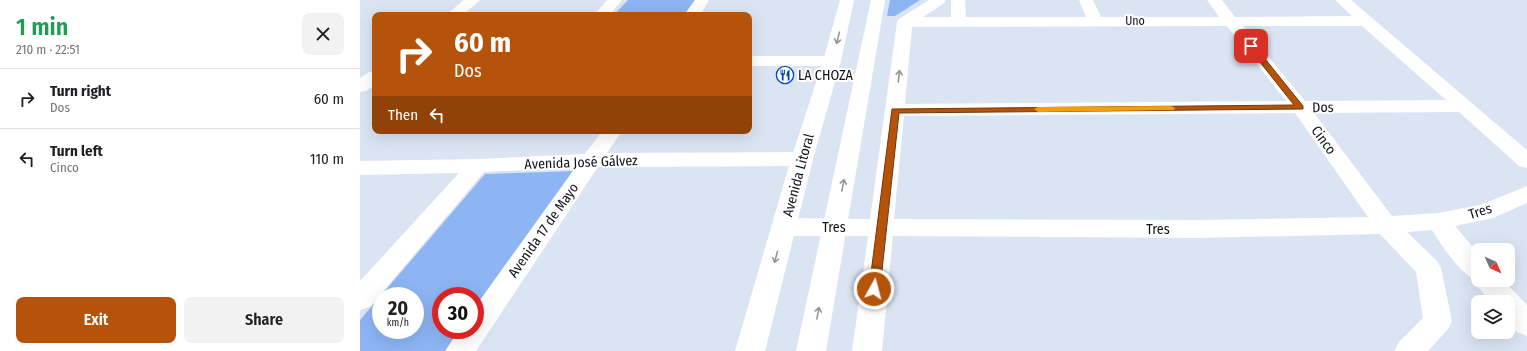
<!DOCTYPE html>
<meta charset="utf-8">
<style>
body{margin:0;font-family:"Fira Sans Condensed",sans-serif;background:#f2f2f2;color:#202124;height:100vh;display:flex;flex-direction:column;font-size:15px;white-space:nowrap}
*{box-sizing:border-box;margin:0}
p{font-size:13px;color:#757577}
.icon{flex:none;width:22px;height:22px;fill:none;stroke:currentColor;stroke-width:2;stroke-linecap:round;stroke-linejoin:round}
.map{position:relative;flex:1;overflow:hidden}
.sheet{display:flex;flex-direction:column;background:#fff;width:360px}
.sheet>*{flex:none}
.hud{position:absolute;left:12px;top:12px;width:380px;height:122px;border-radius:8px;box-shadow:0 4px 16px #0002;background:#b45309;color:#fff;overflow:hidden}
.needle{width:26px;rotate:135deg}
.controls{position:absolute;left:1111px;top:243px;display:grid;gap:8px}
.controls a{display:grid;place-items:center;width:44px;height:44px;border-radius:8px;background:#fff;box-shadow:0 4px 16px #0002;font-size:20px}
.speed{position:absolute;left:12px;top:287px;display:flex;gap:8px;font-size:20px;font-weight:700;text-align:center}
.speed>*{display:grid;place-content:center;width:52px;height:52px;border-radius:50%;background:#fff;box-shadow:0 4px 16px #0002;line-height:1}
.speed small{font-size:10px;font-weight:400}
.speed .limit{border:6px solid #d22;background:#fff;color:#111}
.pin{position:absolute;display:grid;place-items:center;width:34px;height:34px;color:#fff;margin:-17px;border-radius:8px;box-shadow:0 2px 6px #0006}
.me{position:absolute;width:44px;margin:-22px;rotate:7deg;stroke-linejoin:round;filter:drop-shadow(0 0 3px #0008)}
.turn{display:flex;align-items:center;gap:14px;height:84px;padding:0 16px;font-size:18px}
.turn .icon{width:52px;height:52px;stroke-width:2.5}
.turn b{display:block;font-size:28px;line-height:34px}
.then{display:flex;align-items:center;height:38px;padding:0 16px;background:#0003;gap:8px;font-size:15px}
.round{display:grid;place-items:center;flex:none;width:42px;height:42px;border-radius:8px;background:#f2f2f2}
.overview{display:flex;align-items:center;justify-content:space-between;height:68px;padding:0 16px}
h1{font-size:24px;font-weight:600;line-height:30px;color:#1e9e55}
.action{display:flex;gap:8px;margin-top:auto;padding:8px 16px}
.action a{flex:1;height:46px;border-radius:8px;background:#b45309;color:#fff;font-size:16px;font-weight:600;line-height:46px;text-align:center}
.action a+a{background:#f2f2f2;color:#202124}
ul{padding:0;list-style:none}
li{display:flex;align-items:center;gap:12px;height:60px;padding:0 16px;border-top:1px solid #e0e0e0}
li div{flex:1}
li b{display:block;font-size:15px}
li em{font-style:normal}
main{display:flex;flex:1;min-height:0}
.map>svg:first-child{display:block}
.green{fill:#8db5f4;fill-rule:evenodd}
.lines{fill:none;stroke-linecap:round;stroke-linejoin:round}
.minor{fill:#fff;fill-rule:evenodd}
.major{fill:#fff;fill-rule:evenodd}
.oneway{stroke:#939597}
.route{fill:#b45309;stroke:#753606}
.slow{fill:#f59e0b}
.labels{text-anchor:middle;stroke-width:4;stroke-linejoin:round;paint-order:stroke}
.far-street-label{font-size:12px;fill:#101318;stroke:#fff}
.poi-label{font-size:14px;fill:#101318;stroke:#fff;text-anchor:start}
.street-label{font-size:14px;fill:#101318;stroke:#fff}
</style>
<main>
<section class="sheet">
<div class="overview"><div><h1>1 min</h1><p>210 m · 22:51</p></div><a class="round"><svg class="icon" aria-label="close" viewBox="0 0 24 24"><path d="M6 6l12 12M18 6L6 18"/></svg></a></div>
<ul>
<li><svg class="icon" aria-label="right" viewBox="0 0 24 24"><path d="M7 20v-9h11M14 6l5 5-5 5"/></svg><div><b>Turn right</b><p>Dos</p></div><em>60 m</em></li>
<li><svg class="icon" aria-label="left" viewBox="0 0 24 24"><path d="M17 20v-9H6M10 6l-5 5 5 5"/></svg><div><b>Turn left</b><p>Cinco</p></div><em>110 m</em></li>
</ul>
<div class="action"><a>Exit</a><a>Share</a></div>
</section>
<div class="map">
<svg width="1167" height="351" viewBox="0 0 1167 351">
<rect width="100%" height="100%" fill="#dae4f3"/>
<g class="green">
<path d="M268,0H335L325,15H254Z"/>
<path d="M530,0H560L535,16H527Z"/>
<path d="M215,171L115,312V296H81V330H103L88,351H0V320L125,174ZM21,296H55V330H21Z"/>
</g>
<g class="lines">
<g class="minor">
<path d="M104,0H120L103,15H86Z"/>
<path d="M247,0H262L250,15H234Z"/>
<path d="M335,0H349L340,15H324Z"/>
<path d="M569,0H586L584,3L563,17H591V0H605L606,17H726L719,0H733L741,17H859L847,0H862L875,17L992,16L975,0H991L1167,150V168L1159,166L1099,112L954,113L1032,216L1078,213L1120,205L1167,186V203L1133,218L1095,226L1118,253V280H1143L1167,305V336L1157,332L1148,322V302H1131L1118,287L1115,279C1100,274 1080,243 1072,230L1047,232L1077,261L1081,268L1092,321L1088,329L1068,351H1034L1039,342L1063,318L1056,272L1020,234L838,238L533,236L522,351H492L508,236H424L415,233L412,227L415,221L424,218L510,219L537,22L539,19ZM867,26L926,101L545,104L552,27ZM883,26H1002L1086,100L945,101ZM935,113L1008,217L838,220L534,219L544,116Z"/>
<path d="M389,56H472L478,57L481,61L478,65L472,66H389Z"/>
<path d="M15,71V85L6,91L0,92V78L9,72Z"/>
<path d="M242,131H262L247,153L442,152L450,154L453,159L450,164L442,166L238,167L116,351H85L99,330H115V307L215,168L124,172L10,307L0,310V281L99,173L0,175V161L118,159L225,154Z"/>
</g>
<g class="major">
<path d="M480,0H494L481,61L453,159L405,351H375L431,159L463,61Z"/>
<path d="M511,0H525L466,351H436Z"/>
</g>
</g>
<defs><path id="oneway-shaft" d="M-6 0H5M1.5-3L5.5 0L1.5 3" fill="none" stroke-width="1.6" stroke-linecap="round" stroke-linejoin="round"/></defs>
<g class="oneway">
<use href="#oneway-shaft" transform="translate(478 38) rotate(104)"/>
<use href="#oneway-shaft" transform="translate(539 76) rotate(-83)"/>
<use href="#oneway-shaft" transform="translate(483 185) rotate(-79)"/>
<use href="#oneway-shaft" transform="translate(416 257) rotate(105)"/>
<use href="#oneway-shaft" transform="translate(458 313) rotate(-79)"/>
</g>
<path class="route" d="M888,44H893L943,106V109L539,113L520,289L518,292L514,293L511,292L509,289L532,109L934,105L888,47Z"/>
<path class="slow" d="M811,106L815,108L814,110L678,112L674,109L678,107Z"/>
<defs>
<symbol id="restaurant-ring" viewBox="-11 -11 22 22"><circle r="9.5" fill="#fff" stroke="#004fb8" stroke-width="1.5"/><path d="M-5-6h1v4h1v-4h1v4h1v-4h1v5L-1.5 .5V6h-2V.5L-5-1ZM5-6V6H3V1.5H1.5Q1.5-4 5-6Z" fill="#004fb8"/></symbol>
</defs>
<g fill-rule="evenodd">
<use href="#restaurant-ring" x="415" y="65" width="20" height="20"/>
</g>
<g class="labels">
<g class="far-street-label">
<text x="775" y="25">Uno</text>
</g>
<g class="poi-label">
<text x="438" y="80">LA CHOZA</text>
</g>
<g class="street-label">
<text transform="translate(963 107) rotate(-1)" y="5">Dos</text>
<text transform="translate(964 140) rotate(54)" y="5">Cinco</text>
<text transform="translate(221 162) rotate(-2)" y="5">Avenida José Gálvez</text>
<text transform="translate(438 175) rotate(-75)" y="5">Avenida Litoral</text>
<text transform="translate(1120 211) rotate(-17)" y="5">Tres</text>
<text x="474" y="232">Tres</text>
<text x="798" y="234">Tres</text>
<text transform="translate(183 230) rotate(-55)" y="5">Avenida 17 de Mayo</text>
</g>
</g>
</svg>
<div class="controls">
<a><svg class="needle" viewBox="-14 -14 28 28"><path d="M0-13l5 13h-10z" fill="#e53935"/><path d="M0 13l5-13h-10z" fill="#757577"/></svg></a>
<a><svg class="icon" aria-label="layers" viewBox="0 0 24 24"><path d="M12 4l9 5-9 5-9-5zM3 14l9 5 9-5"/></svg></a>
</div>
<div class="speed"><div>20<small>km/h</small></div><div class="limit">30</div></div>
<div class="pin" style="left:891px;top:46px;background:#d93025"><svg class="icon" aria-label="arrive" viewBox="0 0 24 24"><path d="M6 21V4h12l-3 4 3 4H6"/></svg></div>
<svg class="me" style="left:514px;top:289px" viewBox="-20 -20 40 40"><circle r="17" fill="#b45309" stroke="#fff" stroke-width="3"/><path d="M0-11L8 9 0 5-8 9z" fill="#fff"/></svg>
<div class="hud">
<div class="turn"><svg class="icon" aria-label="right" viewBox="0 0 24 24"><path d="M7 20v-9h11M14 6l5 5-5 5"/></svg><div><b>60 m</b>Dos</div></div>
<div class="then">Then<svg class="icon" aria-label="left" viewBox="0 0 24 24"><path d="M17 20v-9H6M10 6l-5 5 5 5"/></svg></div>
</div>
</div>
</main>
